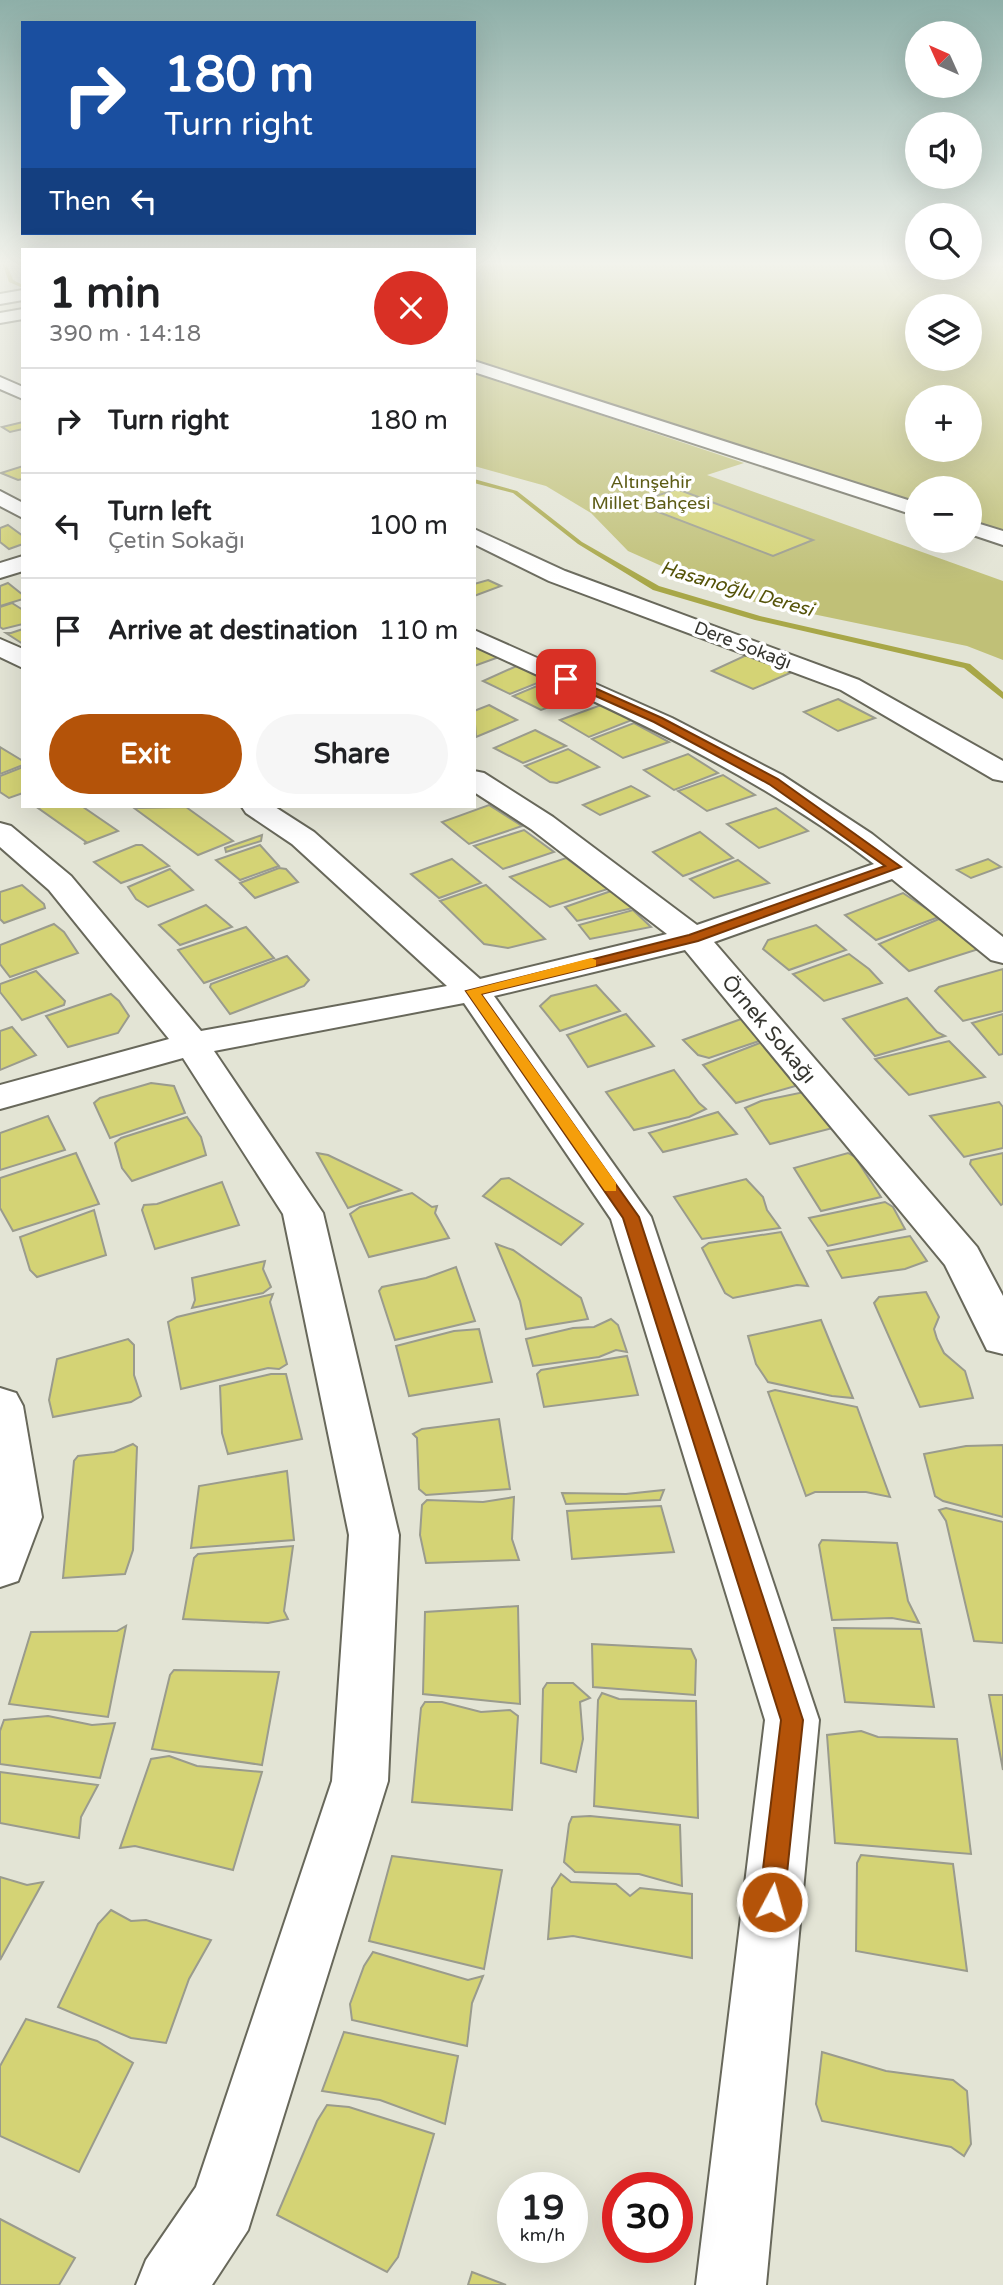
<!DOCTYPE html>
<meta charset="utf-8">
<style>
body{margin:0;font-family:"Varela Round",sans-serif;background:#f6f6f6;color:#202124;height:100vh;display:flex;flex-direction:column;font-size:26px;white-space:nowrap}
*{box-sizing:border-box;margin:0}
p{font-size:23px;color:#757577}
.icon{flex:none;width:38px;height:38px;fill:none;stroke:currentColor;stroke-width:2;stroke-linecap:round;stroke-linejoin:round}
.map{position:relative;flex:1;overflow:hidden}
.drawer{position:absolute;left:21px;top:248px;width:455px;height:560px;display:flex;flex-direction:column;background:#fff;border-radius:0px;box-shadow:0 7px 28px #0002}
.drawer>*{flex:none}
.top-card{position:absolute;left:21px;top:21px;width:455px;height:214px;border-radius:0px;box-shadow:0 7px 28px #0002;background:#1a4fa0;color:#fff;overflow:hidden}
.needle{width:46px;rotate:315deg}
.tools{position:absolute;left:905px;top:21px;display:grid;gap:14px}
.tools a{display:grid;place-items:center;width:77px;height:77px;border-radius:50%;background:#fff;box-shadow:0 7px 28px #0002;font-size:35px}
.speed{position:absolute;left:497px;top:2172px;display:flex;gap:14px;font-size:35px;font-weight:700;text-align:center}
.speed>*{display:grid;place-content:center;width:91px;height:91px;border-radius:50%;background:#fff;box-shadow:0 7px 28px #0002;line-height:1}
.speed small{font-size:18px;font-weight:400}
.speed .limit{border:10px solid #d22;background:#fff;color:#111}
.pin{position:absolute;display:grid;place-items:center;width:60px;height:60px;color:#fff;margin:-30px;border-radius:14px;box-shadow:0 4px 10px #0006}
.me{position:absolute;width:77px;margin:-38px;rotate:6deg;stroke-linejoin:round;filter:drop-shadow(0 0 5px #0008)}
.turn{display:flex;align-items:center;gap:24px;height:147px;padding:0 28px;font-size:32px}
.turn .icon{width:91px;height:91px;stroke-width:2.5}
.turn b{display:block;font-size:49px;line-height:60px}
.then{display:flex;align-items:center;height:66px;padding:0 28px;background:#0003;gap:14px;font-size:26px}
.round{display:grid;place-items:center;flex:none;width:74px;height:74px;border-radius:37px;background:#f6f6f6}
.summary{display:flex;align-items:center;justify-content:space-between;height:119px;padding:0 28px}
h1{font-size:42px;font-weight:800;line-height:52px}
.button{display:flex;gap:14px;margin-top:auto;padding:14px 28px}
.button a{flex:1;height:80px;border-radius:42px;background:#b45309;color:#fff;font-size:28px;font-weight:800;line-height:80px;text-align:center}
.button a+a{background:#f6f6f6;color:#202124}
ul{padding:0;list-style:none}
li{display:flex;align-items:center;gap:21px;height:105px;padding:0 28px;border-top:2px solid #e0e0e0}
li div{flex:1}
li b{display:block;font-size:26px}
li em{font-style:normal}
.map>svg:first-child{display:block}
.green{fill:#c0c077;fill-rule:evenodd}
.lines{fill:none;stroke-linecap:round;stroke-linejoin:round}
.stream{fill:#a8a748;fill-rule:evenodd}
.building{fill:#d4d375;stroke:#9a9b8d;stroke-width:2}
.minor-casing{stroke:#68685b;stroke-width:4}
.tertiary-casing{stroke:#68685b;stroke-width:4}
.secondary-casing{stroke:#68685b;stroke-width:4}
.minor{fill:#fff;fill-rule:evenodd}
.tertiary{fill:#fff;fill-rule:evenodd}
.secondary{fill:#fff;fill-rule:evenodd}
.route{fill:#b45309;stroke:#753606;stroke-width:2}
.slow{fill:#f59e0b}
.labels{text-anchor:middle;stroke-width:7;stroke-linejoin:round;paint-order:stroke}
.far-park-label{font-size:18px;fill:#5c5b15;stroke:#fff}
.far-street-label{font-size:18px;fill:#35352f;stroke:#fff}
.far-water-label{font-size:19px;font-style:italic;fill:#555309;stroke:#fff}
.street-label{font-size:21px;fill:#35352f;stroke:#fff}
</style>
<div class="map">
<svg width="1003" height="2285" viewBox="0 0 1003 2285">
<rect width="100%" height="100%" fill="#e3e4d5"/>
<g class="green">
<path d="M474,265H917V268L1003,265V533L970,521V488H917V504L474,360ZM917,306H970V359H917ZM917,397H970V450H917Z"/>
<path d="M474,373L744,463L707,475L1003,581V660L967,646L731,597L628,551L591,513L546,486L474,466Z"/>
</g>
<g class="lines">
<g class="stream">
<path d="M3,265H7L13,280L23,285V288L9,282Z"/>
<path d="M474,479L517,491L582,542L659,586L760,616L970,664L1003,692V699L964,668L755,620L653,590L578,544L513,493L474,483Z"/>
</g>
</g>
<g class="building">
<path d="M23,422V429L10,432L2,427Z"/>
<path d="M23,466V479L18,480L1,473Z"/>
<path d="M677,489L813,540L773,556L635,503Z"/>
<path d="M8,525L23,536V544L9,549L0,542V528Z"/>
<path d="M488,580L501,586L474,596V584Z"/>
<path d="M8,583L23,595V599L0,606V586Z"/>
<path d="M12,603L23,610V624L3,629L0,627V607Z"/>
<path d="M23,629V644L6,633H11Z"/>
<path d="M474,644L502,656L474,666Z"/>
<path d="M753,652L797,670L753,689L712,671Z"/>
<path d="M521,664L550,678L510,694L483,681Z"/>
<path d="M551,680L582,695L541,710L513,696Z"/>
<path d="M838,699L875,718L838,731L804,712Z"/>
<path d="M489,705L517,720L476,737L474,711Z"/>
<path d="M601,705L632,720L589,737L560,720Z"/>
<path d="M634,723L669,742L623,758L592,739Z"/>
<path d="M535,730L566,746L523,763L494,748Z"/>
<path d="M0,747L23,761V765L0,774Z"/>
<path d="M568,749L599,767L557,783L550,782L525,766Z"/>
<path d="M688,754L718,773L674,790L644,770Z"/>
<path d="M23,767V793L9,798L0,792V776Z"/>
<path d="M723,775L755,795L707,811L678,791Z"/>
<path d="M631,786L649,796L600,815L583,805Z"/>
<path d="M489,805L522,826L469,844L442,822Z"/>
<path d="M41,807H83L118,831L84,844L86,842L38,808Z"/>
<path d="M186,807L233,841L198,855L134,808Z"/>
<path d="M776,808L808,831L759,848L727,824Z"/>
<path d="M524,830L554,852L503,869L474,846Z"/>
<path d="M700,832L733,858L683,876L653,852Z"/>
<path d="M262,835L261,841L226,852L225,848Z"/>
<path d="M136,845H142L169,866L121,883L94,862Z"/>
<path d="M260,845L279,866L240,880L216,860Z"/>
<path d="M566,858L608,889L550,907L510,877Z"/>
<path d="M452,859L481,883L439,898L411,874Z"/>
<path d="M988,859L1001,867L971,878L957,870Z"/>
<path d="M738,860L769,883L714,898L690,879Z"/>
<path d="M279,868L286,869L298,882L255,898L240,883Z"/>
<path d="M170,869L193,890L148,907L136,899L128,887Z"/>
<path d="M22,885L44,904L45,908L4,923L0,919V892Z"/>
<path d="M486,885L545,939L508,948L484,944L440,901Z"/>
<path d="M614,890L633,908L577,921L565,907Z"/>
<path d="M903,893L939,917L876,940L845,915Z"/>
<path d="M206,905L232,927L180,945L159,925Z"/>
<path d="M633,910L651,927L590,939L579,925Z"/>
<path d="M939,919L982,948L909,971L879,944Z"/>
<path d="M54,924L64,932L78,953L10,977L0,964V945Z"/>
<path d="M816,925L846,950L789,970L763,949L768,940Z"/>
<path d="M246,927L274,958L204,983L178,950Z"/>
<path d="M849,954L869,969L882,983L824,1001L793,974Z"/>
<path d="M287,956L309,980L304,986L230,1014L210,987L211,984Z"/>
<path d="M1003,969V1011L963,1021L935,991L939,987Z"/>
<path d="M36,971L65,1001L64,1005L22,1020L0,992V984Z"/>
<path d="M596,985L620,1011L560,1031L540,1006L551,996Z"/>
<path d="M111,994L119,1001L129,1016L118,1033L68,1047L46,1016Z"/>
<path d="M907,998L937,1032L945,1036L875,1056L843,1019Z"/>
<path d="M626,1014L654,1046L588,1067L567,1035Z"/>
<path d="M1003,1014V1054L999,1055L972,1023Z"/>
<path d="M744,1018L765,1039L709,1058L698,1055L683,1040Z"/>
<path d="M12,1027L36,1055L0,1070V1031Z"/>
<path d="M765,1041L806,1083L736,1103L703,1065Z"/>
<path d="M949,1041L985,1077L909,1095L875,1059Z"/>
<path d="M674,1070L699,1103L706,1109L689,1117L634,1130L606,1092Z"/>
<path d="M151,1083L174,1086L185,1113L110,1138L94,1103L100,1098Z"/>
<path d="M804,1092L833,1128L770,1144L745,1108L761,1101Z"/>
<path d="M999,1102L1003,1107V1148L964,1157L930,1116Z"/>
<path d="M718,1112L737,1134L663,1152L649,1133Z"/>
<path d="M48,1116L65,1150L0,1170V1133Z"/>
<path d="M187,1117L201,1137L206,1155L132,1181L122,1168L115,1143L121,1138Z"/>
<path d="M76,1153L99,1204L13,1231L0,1208V1178Z"/>
<path d="M317,1153L328,1155L401,1190L348,1208Z"/>
<path d="M848,1153L855,1157L881,1197L821,1211L794,1168Z"/>
<path d="M1003,1153V1204L1001,1205L970,1164L971,1160Z"/>
<path d="M509,1178L583,1224L561,1245L483,1196L501,1179Z"/>
<path d="M746,1179L763,1197L767,1210L780,1228L702,1239L674,1197Z"/>
<path d="M222,1182L239,1225L155,1249L142,1210L144,1205L157,1204Z"/>
<path d="M412,1193L432,1207L437,1206L435,1213L449,1238L369,1257L350,1214L360,1207Z"/>
<path d="M885,1202L893,1207L905,1229L828,1246L809,1218Z"/>
<path d="M94,1210L106,1255L37,1277L30,1270L20,1237Z"/>
<path d="M781,1232L808,1286L797,1285L733,1298L725,1293L702,1248L709,1243Z"/>
<path d="M910,1236L927,1261L905,1269L842,1278L827,1251Z"/>
<path d="M496,1244L513,1250L581,1298L588,1319L526,1329L520,1301Z"/>
<path d="M265,1261L263,1269L271,1287L263,1293L192,1308L195,1300L192,1278Z"/>
<path d="M456,1267L475,1321L395,1340L379,1291L382,1287L426,1278Z"/>
<path d="M926,1292L939,1317L934,1329L937,1339L944,1353L965,1371L973,1398L920,1407L874,1303L879,1297Z"/>
<path d="M273,1294L270,1302L287,1364L279,1369L268,1368L181,1389L168,1322L177,1317Z"/>
<path d="M611,1319L618,1325L627,1352L616,1350L599,1357L533,1366L526,1339L573,1328L594,1327Z"/>
<path d="M821,1320L853,1398L832,1396L768,1382L756,1364L748,1336Z"/>
<path d="M479,1329L492,1382L409,1396L396,1346L454,1331Z"/>
<path d="M128,1339L134,1345V1375L141,1396L131,1402L53,1417L49,1400L57,1359Z"/>
<path d="M627,1356L638,1395L544,1407L537,1374L541,1370Z"/>
<path d="M271,1374H286L302,1439L228,1454L222,1433L220,1386Z"/>
<path d="M775,1390L857,1407L890,1497L866,1492H815L806,1496L768,1392Z"/>
<path d="M499,1419L510,1489L426,1495L419,1489L417,1438L413,1434L422,1429Z"/>
<path d="M133,1444L137,1447L133,1550L125,1574L63,1578L74,1461L78,1456L114,1452Z"/>
<path d="M1003,1445V1517L943,1501L935,1496L924,1454L966,1446Z"/>
<path d="M287,1471L294,1540L191,1548L199,1486Z"/>
<path d="M664,1490L660,1500L566,1504L562,1493L626,1494Z"/>
<path d="M514,1497L512,1539L519,1560L426,1563L420,1535L422,1505L427,1500L483,1502Z"/>
<path d="M661,1506L674,1552L572,1559L567,1511Z"/>
<path d="M946,1508L1003,1522V1643L974,1641L946,1521L939,1510Z"/>
<path d="M822,1540L897,1543L908,1601L919,1623L892,1618L832,1620L819,1545Z"/>
<path d="M293,1546L284,1611L288,1619L268,1623L183,1619L194,1558L198,1554Z"/>
<path d="M518,1606L520,1704L423,1694L425,1612Z"/>
<path d="M126,1626L108,1717L9,1704L31,1632L117,1631Z"/>
<path d="M834,1628L921,1629L934,1707L845,1702Z"/>
<path d="M592,1644L691,1649L696,1660L695,1695L593,1687Z"/>
<path d="M174,1670L279,1672L262,1765L152,1749L170,1675Z"/>
<path d="M547,1683H573L590,1698L580,1702L583,1739L576,1772L541,1763L543,1689Z"/>
<path d="M602,1693L619,1699L696,1701L698,1818L594,1806L598,1700Z"/>
<path d="M989,1695H1003V1770Z"/>
<path d="M425,1702H442L481,1712L510,1710L518,1716L512,1810L412,1802L421,1708Z"/>
<path d="M48,1716L92,1725L115,1723L100,1778L0,1764V1731L4,1720Z"/>
<path d="M861,1731L878,1737L957,1739L971,1854L835,1843L827,1735Z"/>
<path d="M169,1756L197,1766L262,1772L233,1870L135,1846L120,1848L151,1759Z"/>
<path d="M0,1772L98,1785L81,1817L79,1838L0,1823Z"/>
<path d="M590,1816L680,1825L682,1886L639,1874L575,1872L564,1862L569,1824L572,1817Z"/>
<path d="M861,1855L953,1864L967,1971L856,1951L857,1863Z"/>
<path d="M392,1856L502,1870L484,1969L369,1941Z"/>
<path d="M561,1874L571,1882L616,1884L630,1896L640,1888L692,1894V1958L573,1936L548,1939L552,1888Z"/>
<path d="M0,1877L27,1885L43,1882L0,1960Z"/>
<path d="M111,1910L131,1921L146,1920L211,1940L189,1979L166,2043L131,2038L58,2007L98,1924Z"/>
<path d="M373,1952L468,1980L483,1976L472,2003L467,2046L352,2020L350,2004L364,1966Z"/>
<path d="M26,2019L97,2041L133,2063L79,2172L0,2136V2066Z"/>
<path d="M344,2032L458,2056L445,2124L380,2100L322,2091Z"/>
<path d="M822,2052L886,2071L953,2080L967,2091L971,2144L964,2156L951,2147L822,2121L816,2104Z"/>
<path d="M327,2105L349,2107L434,2134L398,2257L387,2272L277,2215L317,2121Z"/>
<path d="M0,2219L75,2258L59,2285H0Z"/>
<path d="M472,2272L506,2285H468Z"/>
</g>
<g class="lines">
<defs>
<g id="minor">
<path d="M23,309V319L0,323V313Z"/>
<path d="M0,377L23,387V399L0,389Z"/>
<path d="M0,491L23,503V518L0,506Z"/>
<path d="M474,529L565,571L859,680L1003,761V781L993,779L841,690L549,581L474,544Z"/>
<path d="M23,556V571L0,578V563Z"/>
<path d="M474,630L672,718L782,775L872,834L1003,937V963L991,960L892,879L714,942L977,1247L1003,1296V1354L987,1350L945,1265L685,950L494,996L651,1217L819,1720L766,2285H696L765,1720L611,1219L464,1003L214,1051L323,1213L399,1535L388,1781L248,2230L212,2285H136L146,2260L196,2187L332,1781L349,1535L283,1214L183,1058L0,1109V1085L169,1039L49,890L0,847V823L11,826L71,876L201,1031L447,986L292,844L246,813L242,807H275L314,832L480,979L667,934L531,829L474,792V771L484,773L553,817L697,925L874,864C752,770 613,710 474,646Z"/>
<path d="M0,639L23,649V668L0,657Z"/>
<path d="M0,1388L16,1393L23,1406L42,1517L18,1581L0,1587Z"/>
</g>
<path id="tertiary" d="M23,290V300L0,304V294Z"/>
<g id="secondary">
<path d="M474,361L917,503V516L474,372Z"/>
<path d="M970,521L1003,531V545L970,534Z"/>
</g>
</defs>
<use href="#minor" class="minor-casing"/>
<use href="#tertiary" class="tertiary-casing"/>
<use href="#secondary" class="secondary-casing"/>
<use href="#minor" class="minor"/>
<use href="#tertiary" class="tertiary"/>
<use href="#secondary" class="secondary"/>
</g>
<linearGradient id="sky" x2="0" y2="1"><stop stop-color="#8eafa8"/><stop offset="0.45" stop-color="#f2f3ec"/><stop offset="1" stop-color="#f2f3ec" stop-opacity="0"/></linearGradient>
<rect width="1003" height="585" fill="url(#sky)"/>
<path class="route" d="M562,677H570L662,718L778,779L901,867L698,941L481,994L639,1217L803,1720L784,1902L780,1911L772,1915L763,1911L759,1902L781,1720L623,1218L466,991L689,935L885,866L769,784L654,722L562,681Z"/>
<path class="slow" d="M591,958L596,960V966L481,994L616,1183V1191H605L466,991Z"/>
<g class="labels">
<g class="far-park-label">
<text x="651" y="488">Altınşehir<tspan x="651" dy="21">Millet Bahçesi</tspan></text>
</g>
<g class="far-street-label">
<text transform="translate(743 645) rotate(21)" y="6">Dere Sokağı</text>
</g>
<g class="far-water-label">
<text transform="translate(737 588) rotate(16)" y="7">Hasanoğlu Deresi</text>
</g>
<g class="street-label">
<text transform="translate(769 1029) rotate(50)" y="7">Örnek Sokağı</text>
</g>
</g>
</svg>
<div class="tools">
<a><svg class="needle" viewBox="-14 -14 28 28"><path d="M0-13l5 13h-10z" fill="#e53935"/><path d="M0 13l5-13h-10z" fill="#757577"/></svg></a>
<a><svg class="icon" aria-label="sound" viewBox="0 0 24 24"><path d="M4 9h4l5-4v14l-5-4H4zM17 9q2 3 0 6"/></svg></a>
<a><svg class="icon" aria-label="search" viewBox="0 0 24 24"><circle cx="10" cy="10" r="6"/><path d="M15 15l6 6"/></svg></a>
<a><svg class="icon" aria-label="layers" viewBox="0 0 24 24"><path d="M12 4l9 5-9 5-9-5zM3 14l9 5 9-5"/></svg></a>
<a>+</a>
<a>−</a>
</div>
<div class="speed"><div>19<small>km/h</small></div><div class="limit">30</div></div>
<div class="pin" style="left:566px;top:679px;background:#d93025"><svg class="icon" aria-label="arrive" viewBox="0 0 24 24"><path d="M6 21V4h12l-3 4 3 4H6"/></svg></div>
<svg class="me" style="left:772px;top:1902px" viewBox="-20 -20 40 40"><circle r="17" fill="#b45309" stroke="#fff" stroke-width="3"/><path d="M0-11L8 9 0 5-8 9z" fill="#fff"/></svg>
<div class="top-card">
<div class="turn"><svg class="icon" aria-label="right" viewBox="0 0 24 24"><path d="M7 20v-9h11M14 6l5 5-5 5"/></svg><div><b>180 m</b>Turn right</div></div>
<div class="then">Then<svg class="icon" aria-label="left" viewBox="0 0 24 24"><path d="M17 20v-9H6M10 6l-5 5 5 5"/></svg></div>
</div>
<section class="drawer">
<div class="summary"><div><h1>1 min</h1><p>390 m · 14:18</p></div><a class="round" style="background:#d93025;color:#fff"><svg class="icon" aria-label="close" viewBox="0 0 24 24"><path d="M6 6l12 12M18 6L6 18"/></svg></a></div>
<ul>
<li><svg class="icon" aria-label="right" viewBox="0 0 24 24"><path d="M7 20v-9h11M14 6l5 5-5 5"/></svg><div><b>Turn right</b></div><em>180 m</em></li>
<li><svg class="icon" aria-label="left" viewBox="0 0 24 24"><path d="M17 20v-9H6M10 6l-5 5 5 5"/></svg><div><b>Turn left</b><p>Çetin Sokağı</p></div><em>100 m</em></li>
<li><svg class="icon" aria-label="arrive" viewBox="0 0 24 24"><path d="M6 21V4h12l-3 4 3 4H6"/></svg><div><b>Arrive at destination</b></div><em>110 m</em></li>
</ul>
<div class="button"><a>Exit</a><a>Share</a></div>
</section>
</div>
